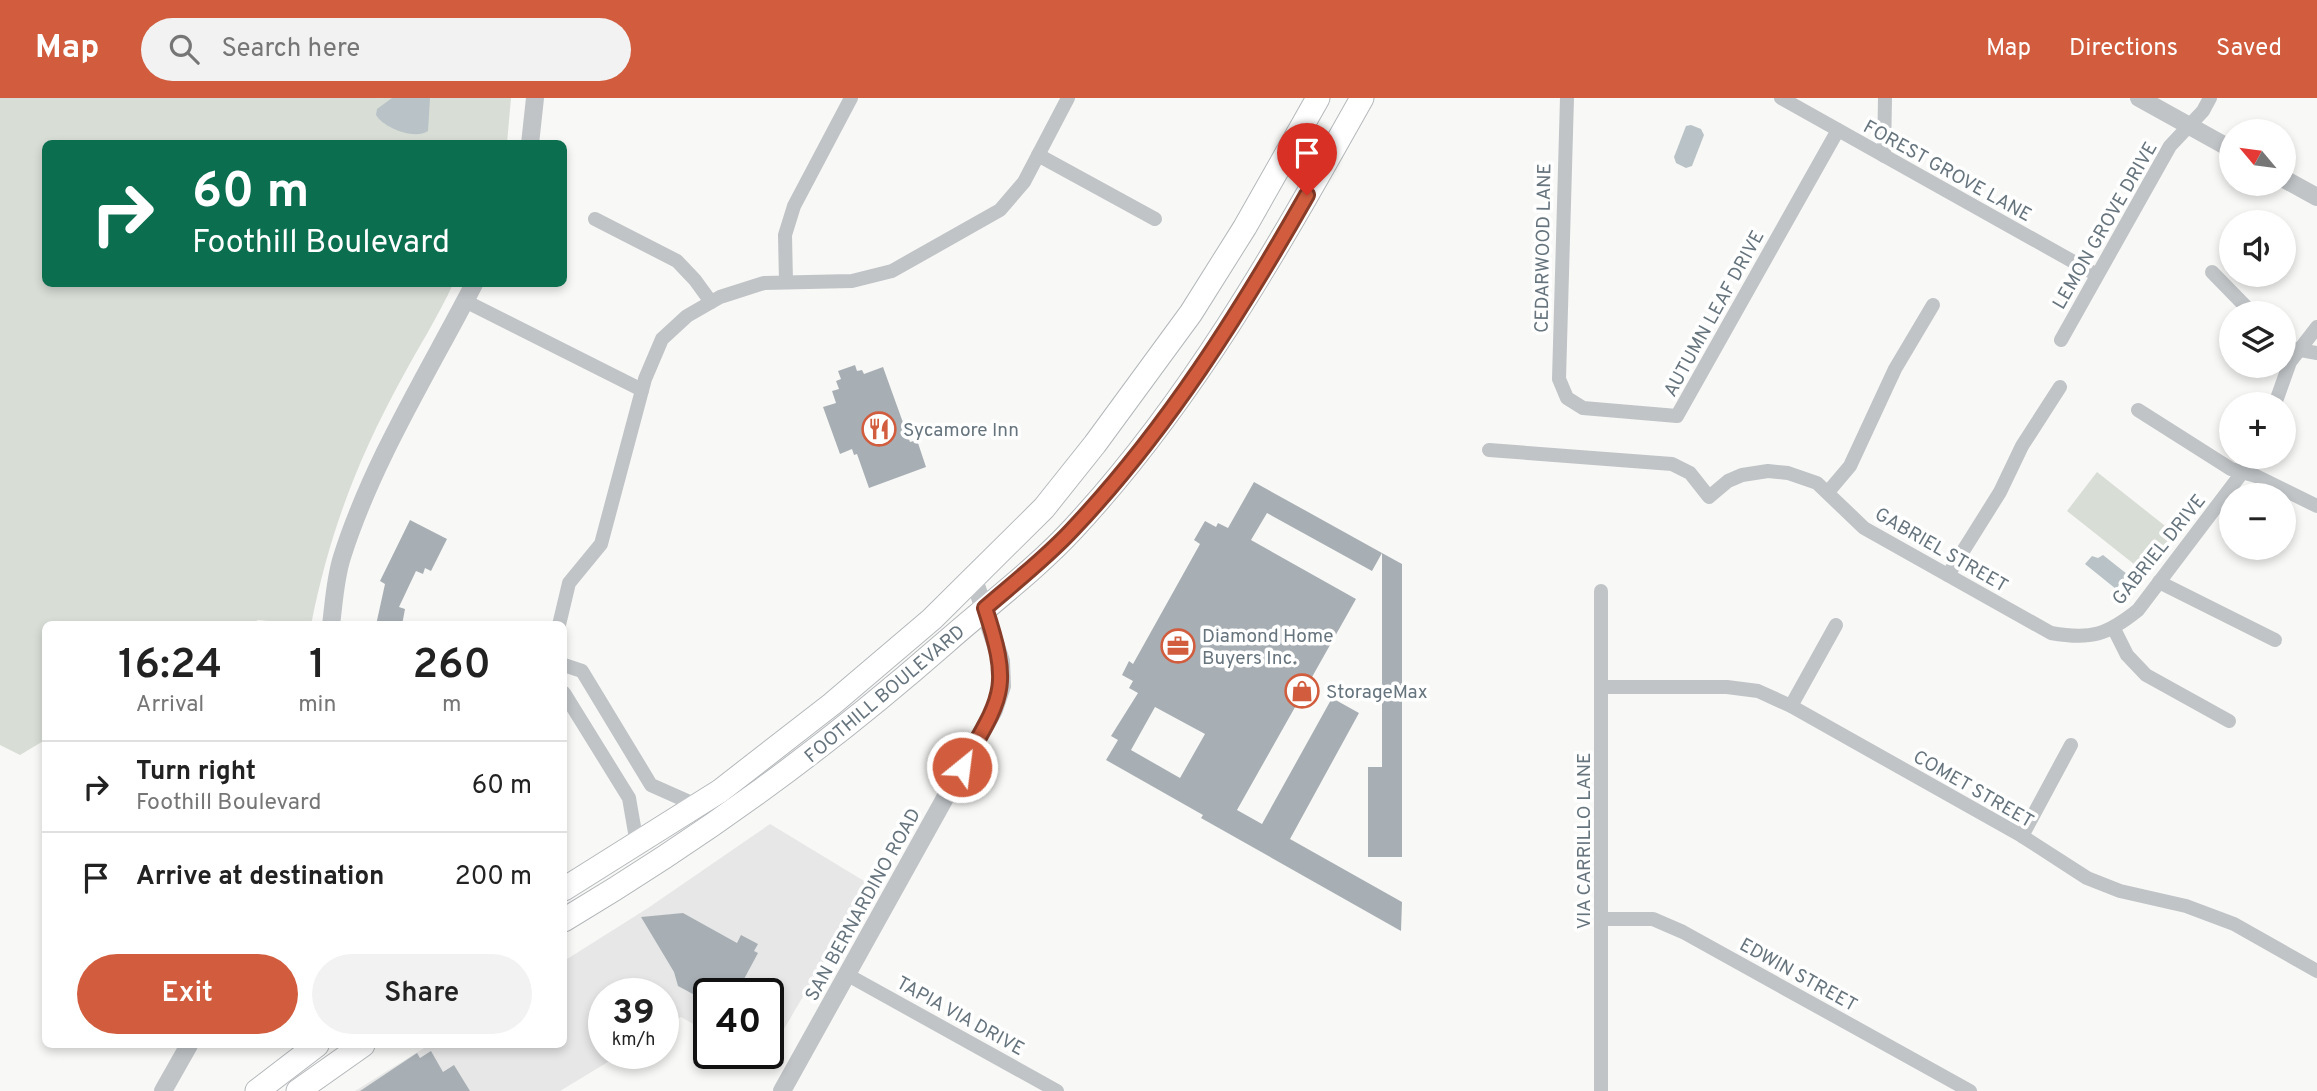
<!DOCTYPE html>
<meta charset="utf-8">
<style>
body{margin:0;font-family:Overpass,sans-serif;background:#f2f2f2;color:#222;height:100vh;display:flex;flex-direction:column;font-size:26px;white-space:nowrap}
*{box-sizing:border-box;margin:0}
p{font-size:23px;color:#767676}
.icon{flex:none;width:38px;height:38px;fill:none;stroke:currentColor;stroke-width:2;stroke-linecap:round;stroke-linejoin:round}
.map{position:relative;flex:1;overflow:hidden}
.side{position:absolute;left:42px;top:523px;width:525px;height:427px;display:flex;flex-direction:column;background:#fff;border-radius:10px;box-shadow:0 4px 10px #0003}
.side>*{flex:none}
.top-card{position:absolute;left:42px;top:42px;width:525px;height:147px;border-radius:10px;box-shadow:0 4px 10px #0003;background:#0b6e4f;color:#fff;overflow:hidden}
.needle{width:46px;rotate:299deg}
.fabs{position:absolute;left:2219px;top:21px;display:grid;gap:14px}
.fabs a{display:grid;place-items:center;width:77px;height:77px;border-radius:50%;background:#fff;box-shadow:0 4px 10px #0003;font-size:35px}
.speed{position:absolute;left:588px;top:880px;display:flex;gap:14px;font-size:35px;font-weight:700;text-align:center}
.speed>*{display:grid;place-content:center;width:91px;height:91px;border-radius:50%;background:#fff;box-shadow:0 4px 10px #0003;line-height:1}
.speed small{font-size:18px;font-weight:400}
.speed .limit{border:4px solid #111;border-radius:10px;background:#fff;color:#111}
.pin{position:absolute;display:grid;place-items:center;width:60px;height:60px;color:#fff;margin:-72px -30px;border-radius:50% 50% 50% 0;rotate:-45deg;box-shadow:0 0 7px #0007}
.pin .icon{rotate:45deg}
.me{position:absolute;width:77px;margin:-38px;rotate:29deg;stroke-linejoin:round;filter:drop-shadow(0 0 5px #0008)}
.turn{display:flex;align-items:center;gap:24px;height:147px;padding:0 35px;font-size:32px}
.turn .icon{width:91px;height:91px;stroke-width:2.5}
.turn b{display:block;font-size:49px;line-height:60px}
.eta{display:flex;justify-content:space-evenly;align-items:center;height:119px;text-align:center}
.eta b{font-size:42px;font-weight:600;line-height:49px}
.cta{display:flex;gap:14px;margin-top:auto;padding:14px 35px}
.cta a{flex:1;height:80px;border-radius:42px;background:#d15d3e;color:#fff;font-size:28px;font-weight:600;line-height:80px;text-align:center}
.cta a+a{background:#f2f2f2;color:#222}
ul{padding:0;list-style:none}
li{display:flex;align-items:center;gap:21px;height:91px;padding:0 35px;border-top:2px solid #e0e0e0}
li div{flex:1}
li b{display:block;font-size:26px}
li em{font-style:normal}
header{display:flex;align-items:center;gap:42px;box-sizing:border-box;height:98px;padding:0 35px;background:#d15d3e;color:#fff}
header strong{font-size:33px}
nav{display:flex;gap:38px;margin-inline-start:auto;font-size:24px}
.search{width:490px;height:63px;background:#f2f2f2;display:flex;align-items:center;gap:18px;box-sizing:border-box;padding:0 24px;border-radius:38px;color:#767676;font-size:26px}
.map>svg:first-child{display:block}
.built{fill:#e6e7e6}
.green{fill:#d8ddd6}
.water{fill:#b9c3c7}
.building{fill:#a8afb4;fill-rule:evenodd}
.lines{fill:none;stroke-linecap:round;stroke-linejoin:round}
.primary-casing{stroke:#b4b8bb;stroke-width:25}
.minor{stroke:#c0c4c7;stroke-width:14}
.tertiary{stroke:#c0c4c7;stroke-width:18}
.primary{stroke:#fff;stroke-width:23}
.route-casing{stroke:#883c28;stroke-width:18}
.route{stroke:#d15d3e;stroke-width:12}
.labels{text-anchor:middle;stroke-width:7;stroke-linejoin:round;paint-order:stroke}
.street-label{font-size:19px;fill:#66747e;stroke:#fff}
.poi-label{font-size:19px;fill:#66747e;stroke:#fff;text-anchor:start}
</style>
<header>
<strong>Map</strong>
<div class="search"><svg class="icon" aria-label="search" viewBox="0 0 24 24"><circle cx="10" cy="10" r="6"/><path d="M15 15l6 6"/></svg>Search here</div>
<nav><a>Map</a><a>Directions</a><a>Saved</a></nav>
</header>
<div class="map">
<svg width="2317" height="993" viewBox="0 0 2317 993">
<rect width="100%" height="100%" fill="#f8f8f6"/>
<path class="built" d="M770,726L869,786L764,965L746,956H768V896H709V935L681,919L663,930V896H604V956H621L560,993H355L429,947H564V863L648,810Z"/>
<g class="green">
<path d="M0,0H511L507,45L46,46V186H453C438,219 419,248 402,280C357,362 329,436 311,527L258,522L250,527H46L45,642L20,657L0,647Z"/>
<path d="M2097,374L2174,435L2144,474L2067,413Z"/>
</g>
<g class="water">
<path d="M392,0H430L428,33C414,42 384,30 376,17L377,11Z"/>
<path d="M1691,27L1701,31L1704,37L1692,68L1686,70L1676,65L1674,59L1686,28Z"/>
<path d="M2103,457L2127,476L2116,491L2085,466L2092,458L2098,460Z"/>
</g>
<g class="building">
<path d="M855,267L857,273L862,272L864,276L883,269L910,344L917,342L926,369L869,390L857,356L854,357L852,351L840,356L823,309L836,305L832,293L839,291L836,283L841,281L838,273Z"/>
<path d="M1254,384L1382,455L1372,473L1267,415L1251,442L1356,501L1237,712L1262,726L1332,600L1359,615L1290,741L1402,804L1401,833L1201,720L1203,717L1106,662L1118,642L1111,638L1138,595L1129,590L1133,583L1122,577L1129,563L1133,566L1200,446L1194,442L1205,423L1216,429L1218,425L1228,430ZM1155,609L1205,636L1180,680L1131,652Z"/>
<path d="M410,422L447,441L431,473L425,470L423,476L416,473L399,509L405,511L402,527H376L385,486L380,483Z"/>
<path d="M1382,455L1402,466V759H1368V669H1382Z"/>
<path d="M683,815L737,845L741,837L758,846L754,853L758,855L743,883L737,880L728,896H707L704,902L678,888L674,874L641,819Z"/>
<path d="M431,953L443,974L454,967L470,993H360L417,955L420,960Z"/>
</g>
<g class="lines">
<defs>
<g id="primary">
<path d="M564,791L720,693L832,606L932,521L1044,410L1095,346L1191,215L1245,129L1318,0"/>
<path d="M564,822C703,739 824,651 946,544C988,507 1035,472 1073,431C1192,303 1277,151 1362,0"/>
<path d="M257,993L317,947"/>
<path d="M298,993L363,947"/>
</g>
</defs>
<use href="#primary" class="primary-casing"/>
<g class="minor">
<path d="M1567,0L1559,281L1567,300L1583,310L1677,318L1838,32"/>
<path d="M1781,0L2097,177"/>
<path d="M1038,57L1155,121"/>
<path d="M1884,58L1885,0"/>
<path d="M595,121L677,163L695,182L711,204"/>
<path d="M2212,174L2252,215"/>
<path d="M786,184L785,137L794,108L851,0"/>
<path d="M465,203L642,292"/>
<path d="M2061,242L2170,48L2203,13L2210,0"/>
<path d="M2284,249L2317,255"/>
<path d="M2275,306L2290,264L2317,229"/>
<path d="M2138,312L2231,371L2256,378L2317,408"/>
<path d="M1489,352L1672,366L1690,375L1709,399L1728,383L1742,377L1768,373L1788,375L1817,385L1864,430L2051,535C2091,542 2107,537 2138,512L2254,359"/>
<path d="M1828,394L1850,368L1895,271L1933,207"/>
<path d="M1948,477L2000,394L2022,348L2060,289"/>
<path d="M2159,484L2275,542"/>
<path d="M559,527L569,485L601,446L645,281L662,241L687,218L720,199L764,185L852,183L892,173L1000,112L1024,84L1068,0"/>
<path d="M2114,531L2127,557L2146,577L2229,623"/>
<path d="M564,567L582,573L651,687L696,707"/>
<path d="M1602,589H1727L1758,593L1791,608L2022,738L2087,780L2120,793L2186,808L2234,826L2317,873"/>
<path d="M564,595L629,700L637,746"/>
<path d="M1791,608L1836,527"/>
<path d="M2022,738L2071,647"/>
<path d="M1602,821H1653L1683,834L1970,993"/>
<path d="M846,876L1057,993"/>
<path d="M1601,993V493"/>
</g>
<g class="tertiary">
<path d="M2139,0L2231,51"/>
<path d="M530,46L535,0"/>
<path d="M2284,81L2317,99"/>
<path d="M331,527C334,504 335,481 342,459C372,364 429,273 474,186"/>
<path d="M163,993L189,947"/>
<path d="M782,993L994,612L1002,588L1001,563L974,481"/>
</g>
<use href="#primary" class="primary"/>
</g>
<g class="lines">
<defs>
<path id="route" d="M962,669C1002,598 1012,592 985,510C1014,485 1046,460 1072,432C1166,333 1240,215 1307,97"/>
</defs>
<use href="#route" class="route-casing"/>
<use href="#route" class="route"/>
</g>
<defs>
<symbol id="restaurant-ring" viewBox="-11 -11 22 22"><circle r="9.5" fill="#fff" stroke="#d15d3e" stroke-width="1.5"/><path d="M-5-6h1v4h1v-4h1v4h1v-4h1v5L-1.5 .5V6h-2V.5L-5-1ZM5-6V6H3V1.5H1.5Q1.5-4 5-6Z" fill="#d15d3e"/></symbol>
<symbol id="office-ring" viewBox="-11 -11 22 22"><circle r="9.5" fill="#fff" stroke="#d15d3e" stroke-width="1.5"/><path d="M-6-3h4V-5.5h4V-3h4V5H-6ZM-1-4.5V-3h2v-1.5ZM-6 0V1H6V0Z" fill="#d15d3e"/></symbol>
<symbol id="shop-ring" viewBox="-11 -11 22 22"><circle r="9.5" fill="#fff" stroke="#d15d3e" stroke-width="1.5"/><path d="M-5-2.5h2.3a2.7 3.5 0 0 1 5.4 0H5L5.5 6h-11ZM-1.5-2.5h3a1.5 2.3 0 0 0-3 0Z" fill="#d15d3e"/></symbol>
</defs>
<g fill-rule="evenodd">
<use href="#restaurant-ring" x="860" y="312" width="38" height="38"/>
<use href="#office-ring" x="1159" y="529" width="38" height="38"/>
<use href="#shop-ring" x="1283" y="574" width="38" height="38"/>
</g>
<g class="labels">
<g class="street-label">
<text transform="translate(1948 72) rotate(29)" y="7">FOREST GROVE LANE</text>
<text transform="translate(2104 127) rotate(-60)" y="7">LEMON GROVE DRIVE</text>
<text transform="translate(1542 150) rotate(-89)" y="7">CEDARWOOD LANE</text>
<text transform="translate(1713 215) rotate(-61)" y="7">AUTUMN LEAF DRIVE</text>
<text transform="translate(1942 451) rotate(30)" y="7">GABRIEL STREET</text>
<text transform="translate(2158 451) rotate(-51)" y="7">GABRIEL DRIVE</text>
<text transform="translate(884 595) rotate(-40)" y="7">FOOTHILL BOULEVARD</text>
<text transform="translate(1974 690) rotate(30)" y="7">COMET STREET</text>
<text transform="translate(1583 743) rotate(-90)" y="7">VIA CARRILLO LANE</text>
<text transform="translate(862 806) rotate(-61)" y="7">SAN BERNARDINO ROAD</text>
<text transform="translate(1799 876) rotate(29)" y="7">EDWIN STREET</text>
<text transform="translate(961 917) rotate(29)" y="7">TAPIA VIA DRIVE</text>
</g>
<g class="poi-label">
<text x="903" y="338">Sycamore Inn</text>
<text x="1202" y="544">Diamond Home<tspan x="1202" dy="22">Buyers Inc.</tspan></text>
<text x="1326" y="600">StorageMax</text>
</g>
</g>
</svg>
<div class="fabs">
<a><svg class="needle" viewBox="-14 -14 28 28"><path d="M0-13l5 13h-10z" fill="#e53935"/><path d="M0 13l5-13h-10z" fill="#767676"/></svg></a>
<a><svg class="icon" aria-label="sound" viewBox="0 0 24 24"><path d="M4 9h4l5-4v14l-5-4H4zM17 9q2 3 0 6"/></svg></a>
<a><svg class="icon" aria-label="layers" viewBox="0 0 24 24"><path d="M12 4l9 5-9 5-9-5zM3 14l9 5 9-5"/></svg></a>
<a>+</a>
<a>−</a>
</div>
<div class="speed"><div>39<small>km/h</small></div><div class="limit">40</div></div>
<div class="pin" style="left:1307px;top:97px;background:#d93025"><svg class="icon" aria-label="arrive" viewBox="0 0 24 24"><path d="M6 21V4h12l-3 4 3 4H6"/></svg></div>
<svg class="me" style="left:962px;top:669px" viewBox="-20 -20 40 40"><circle r="17" fill="#d15d3e" stroke="#fff" stroke-width="3"/><path d="M0-11L8 9 0 5-8 9z" fill="#fff"/></svg>
<div class="top-card">
<div class="turn"><svg class="icon" aria-label="right" viewBox="0 0 24 24"><path d="M7 20v-9h11M14 6l5 5-5 5"/></svg><div><b>60 m</b>Foothill Boulevard</div></div>
</div>
<section class="side">
<div class="eta">
<div><b>16:24</b><p>Arrival</p></div>
<div><b>1</b><p>min</p></div>
<div><b>260</b><p>m</p></div>
</div>
<ul>
<li><svg class="icon" aria-label="right" viewBox="0 0 24 24"><path d="M7 20v-9h11M14 6l5 5-5 5"/></svg><div><b>Turn right</b><p>Foothill Boulevard</p></div><em>60 m</em></li>
<li><svg class="icon" aria-label="arrive" viewBox="0 0 24 24"><path d="M6 21V4h12l-3 4 3 4H6"/></svg><div><b>Arrive at destination</b></div><em>200 m</em></li>
</ul>
<div class="cta"><a>Exit</a><a>Share</a></div>
</section>
</div>
